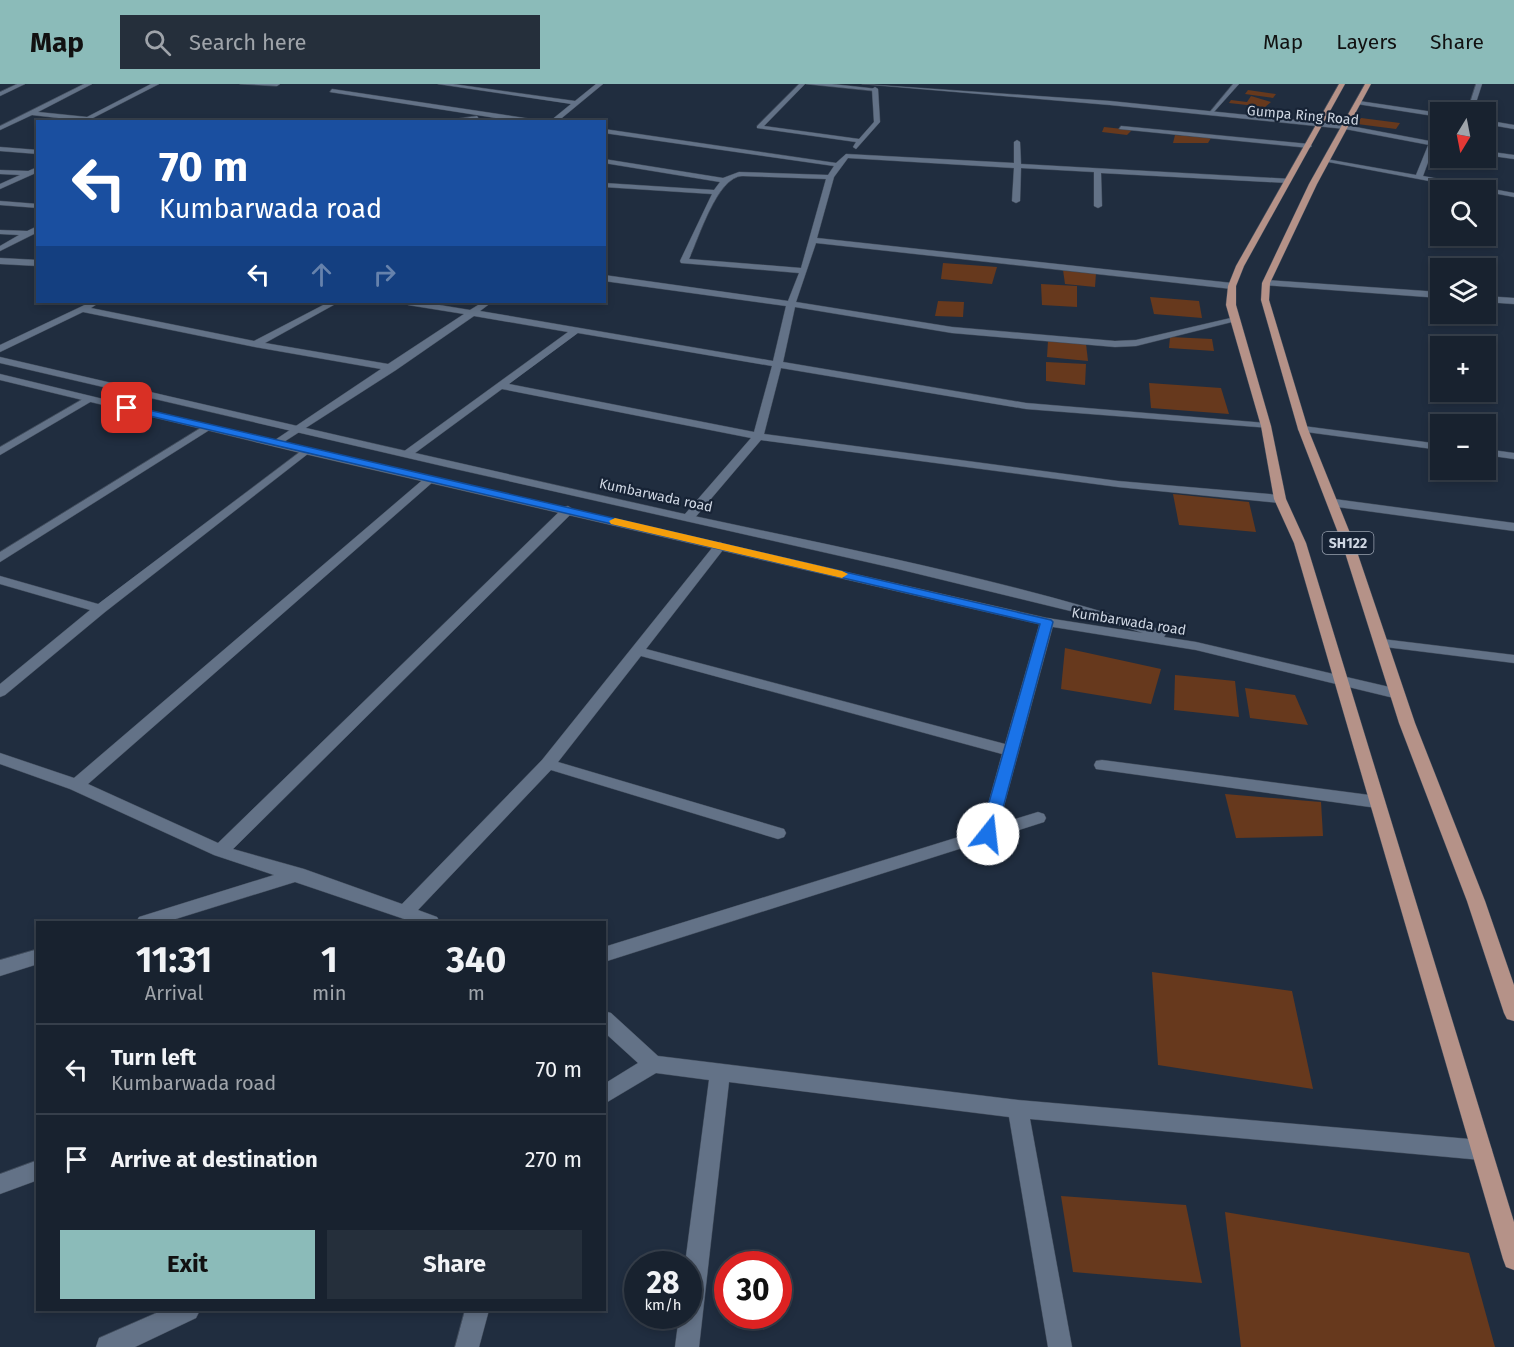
<!DOCTYPE html>
<meta charset="utf-8">
<style>
body{margin:0;font-family:"Fira Sans",sans-serif;background:#252f3b;color:#f1f3f6;height:100vh;display:flex;flex-direction:column;font-size:22px;white-space:nowrap}
*{box-sizing:border-box;margin:0}
p{font-size:20px;color:#9fa4aa}
.icon{flex:none;width:33px;height:33px;fill:none;stroke:currentColor;stroke-width:2;stroke-linecap:round;stroke-linejoin:round}
.map{position:relative;flex:1;overflow:hidden}
.drawer{position:absolute;left:36px;top:837px;width:570px;height:390px;display:flex;flex-direction:column;background:#18222f;border-radius:0px;box-shadow:0 3px 9px #0003,0 0 0 2px #363f4b}
.drawer>*{flex:none}
.guide{position:absolute;left:36px;top:36px;width:570px;height:183px;border-radius:0px;box-shadow:0 3px 9px #0003,0 0 0 2px #363f4b;background:#1a4fa0;color:#fff;overflow:hidden}
.needle{width:39px;rotate:190deg}
.buttons{position:absolute;left:1430px;top:18px;display:grid;gap:12px}
.buttons a{display:grid;place-items:center;width:66px;height:66px;border-radius:0px;background:#18222f;box-shadow:0 3px 9px #0003,0 0 0 2px #363f4b;font-size:30px}
.speed{position:absolute;left:624px;top:1167px;display:flex;gap:12px;font-size:30px;font-weight:700;text-align:center}
.speed>*{display:grid;place-content:center;width:78px;height:78px;border-radius:50%;background:#18222f;box-shadow:0 3px 9px #0003,0 0 0 2px #363f4b;line-height:1}
.speed small{font-size:15px;font-weight:400}
.speed .limit{border:9px solid #d22;background:#fff;color:#111}
.pin{position:absolute;display:grid;place-items:center;width:51px;height:51px;color:#fff;margin:-26px;border-radius:12px;box-shadow:0 3px 9px #0006}
.me{position:absolute;width:66px;margin:-33px;rotate:16deg;stroke-linejoin:round;filter:drop-shadow(0 0 4px #0008)}
.turn{display:flex;align-items:center;gap:21px;height:126px;padding:0 24px;font-size:27px}
.turn .icon{width:78px;height:78px;stroke-width:2.5}
.turn b{display:block;font-size:42px;line-height:51px}
.lanes{display:flex;align-items:center;height:57px;padding:0 24px;background:#0003;justify-content:center;gap:30px;direction:ltr}
.lanes .off{opacity:.35}
.eta{display:flex;justify-content:space-evenly;align-items:center;height:102px;text-align:center}
.eta b{font-size:36px;font-weight:700;line-height:42px}
.cta{display:flex;gap:12px;margin-top:auto;padding:12px 24px}
.cta a{flex:1;height:69px;border-radius:0px;background:#8bbbb9;color:#111;font-size:24px;font-weight:700;line-height:69px;text-align:center}
.cta a+a{background:#252f3b;color:#f1f3f6}
ul{padding:0;list-style:none}
li{display:flex;align-items:center;gap:18px;height:90px;padding:0 24px;border-top:2px solid #363f4b}
li div{flex:1}
li b{display:block;font-size:22px}
li em{font-style:normal}
header{display:flex;align-items:center;gap:36px;box-sizing:border-box;height:84px;padding:0 30px;background:#8bbbb9;color:#111}
header strong{font-size:28px}
nav{display:flex;gap:33px;margin-inline-start:auto;font-size:21px}
.search{width:420px;height:54px;background:#252f3b;display:flex;align-items:center;gap:15px;box-sizing:border-box;padding:0 21px;border-radius:0px;color:#9fa4aa;font-size:22px}
.map>svg:first-child{display:block}
.building{fill:#67391d}
.lines{fill:none;stroke-linecap:round;stroke-linejoin:round}
.minor-casing{stroke:#404b5a;stroke-width:1}
.tertiary-casing{stroke:#404b5a;stroke-width:1}
.primary-casing{stroke:#404b5a;stroke-width:1}
.minor{fill:#637287;fill-rule:evenodd}
.tertiary{fill:#637287;fill-rule:evenodd}
.primary{fill:#b59288;fill-rule:evenodd}
.route{fill:#1a73e8;stroke:#114b97;stroke-width:1.5}
.slow{fill:#f59e0b}
.labels{text-anchor:middle;stroke-width:4.5;stroke-linejoin:round;paint-order:stroke}
.far-street-label{font-size:14px;fill:#cfd7e3;stroke:#172335}
.shield{fill:#172335;stroke:#98a1af;stroke-width:1.5}
.shield-label{font-size:14px;font-weight:bold;fill:#cfd7e3}
</style>
<header>
<strong>Map</strong>
<div class="search"><svg class="icon" aria-label="search" viewBox="0 0 24 24"><circle cx="10" cy="10" r="6"/><path d="M15 15l6 6"/></svg>Search here</div>
<nav><a>Map</a><a>Layers</a><a>Share</a></nav>
</header>
<div class="map">
<svg width="1514" height="1263" viewBox="0 0 1514 1263">
<rect width="100%" height="100%" fill="#202d3f"/>
<g class="building">
<path d="M1248,6L1276,10L1273,14L1245,10Z"/>
<path d="M1251,12L1271,18L1265,23L1229,19L1231,16L1247,18Z"/>
<path d="M1361,34L1400,39L1396,45L1357,40Z"/>
<path d="M1104,43L1132,46L1127,51L1102,48Z"/>
<path d="M1175,51L1211,54L1208,59H1173Z"/>
<path d="M943,179L997,183L992,200L941,195Z"/>
<path d="M1063,186L1096,189L1095,203L1065,200Z"/>
<path d="M1041,200L1077,202V223L1042,221Z"/>
<path d="M1150,213L1199,217L1202,234L1154,230Z"/>
<path d="M938,217L964,218L963,233L935,232Z"/>
<path d="M1170,253L1212,255L1214,267L1169,264Z"/>
<path d="M1048,257L1086,260L1088,277L1047,273Z"/>
<path d="M1046,278L1086,280L1085,301L1046,297Z"/>
<path d="M1149,299L1221,304L1229,330L1151,324Z"/>
<path d="M1173,410L1249,418L1256,448L1179,441Z"/>
<path d="M1065,564L1161,585L1151,620L1061,605Z"/>
<path d="M1175,591L1235,597L1239,633L1174,626Z"/>
<path d="M1245,604L1295,611L1308,641L1250,634Z"/>
<path d="M1225,710L1321,718L1323,752L1236,754Z"/>
<path d="M1152,888L1292,907L1313,1005L1158,981Z"/>
<path d="M1061,1112L1186,1121L1202,1199L1073,1188Z"/>
<path d="M1225,1128L1469,1169L1495,1263H1241Z"/>
</g>
<g class="lines">
<defs>
<g id="minor">
<path d="M17,0H25L0,12V8Z"/>
<path d="M84,0H92L38,28L87,33L151,0H159L91,35L94,38L32,31L0,46V42Z"/>
<path d="M240,0H280L277,2Z"/>
<path d="M438,0H453L575,17L596,0H603L557,38H549L571,20Z"/>
<path d="M799,0H805L764,42L859,55L874,38L872,5L875,3L878,5L880,38L856,65L853,63L856,58L757,44V42Z"/>
<path d="M1233,0H1239L1213,29H1209Z"/>
<path d="M1476,0H1482L1473,28H1467Z"/>
<path d="M332,5L538,36L541,38H522L330,8Z"/>
<path d="M1359,17L1440,29V33L1357,20Z"/>
<path d="M477,32L479,35L447,38L450,36Z"/>
<path d="M102,36L121,38H99Z"/>
<path d="M1485,36L1514,41V45L1485,40Z"/>
<path d="M1121,42L1309,60L1312,62L1309,64L1119,45Z"/>
<path d="M604,45L836,79L846,70L1014,79V58L1017,56L1020,58L1021,80L1291,95L1288,99L1101,89L1102,122L1098,124L1094,122V88L1021,84L1020,117L1016,119L1012,117L1014,84L848,74L834,93L817,154L1232,199L1236,202L1232,205L816,159L796,218L952,243L1115,257L1136,256L1235,233L1240,236L1136,262L1115,263L952,249L795,223L783,278L1026,319L1266,339L1271,342L1270,344L1026,325L781,284L764,350L1118,397L1280,411L1286,415L1280,419L1118,403L761,356L693,436L689,437L683,433L685,430L751,354L502,305L411,372H403V368L568,248L474,232L396,286L276,363L270,360L272,358L381,285L255,263L83,228L0,268V261L91,218L97,220L91,224L254,257L329,218H339L265,259L388,280L464,230L408,221L404,218H421L470,226L483,218H492L480,227L773,277L786,222L604,197V191L788,217L799,189L681,179L680,177L712,110L604,103V99L714,106L720,98L604,79V75L723,94L739,88L828,91L834,82L604,49ZM742,92L826,95L801,184L689,175C699,154 717,93 742,92ZM578,249L772,282L754,348L509,300Z"/>
<path d="M1432,57L1435,59L1423,92L1514,109V113L1323,77L1326,75L1416,91L1429,59Z"/>
<path d="M0,63L38,66V70L0,67Z"/>
<path d="M38,83V88L0,105V100L20,91L0,90V86L28,87Z"/>
<path d="M0,117L38,120V124L0,121Z"/>
<path d="M38,142V148L0,167V162L19,151L0,150V146L27,147Z"/>
<path d="M0,174L38,176V182L0,180Z"/>
<path d="M1266,196L1440,208V214L1263,201V197Z"/>
<path d="M1485,212L1514,214V220L1485,218Z"/>
<path d="M88,312L92,313V317L0,371V363Z"/>
<path d="M207,340L212,343L211,345L0,478V468Z"/>
<path d="M1303,342L1440,360V366L1299,347L1298,345Z"/>
<path d="M305,364L309,365V369L105,528L5,611L0,613V600L90,526L0,500V492L98,520Z"/>
<path d="M1485,365L1514,369V375L1485,371Z"/>
<path d="M430,392L434,393V397L88,700L218,759L564,423L568,422L574,426L572,429L233,765L304,785L402,820L542,676L716,459L720,458L726,462L646,565L1005,660L1040,538L1047,534L1052,535L1054,538L999,740L1038,728L1044,730L1046,734L1044,738L604,878V863L981,746L1002,670L641,572L558,678L784,745L786,749L784,753L778,755L551,686L418,826L437,833L440,838H413L295,798L166,838H136L139,833L274,791L214,771L70,705L0,680V669L74,694L426,393Z"/>
<path d="M1334,415L1514,439V447L1330,422L1328,419Z"/>
<path d="M1382,555L1514,571V579L1377,562L1375,559Z"/>
<path d="M1102,676L1377,712L1383,714L1385,718L1383,722L1377,724L1096,685L1094,681L1096,677Z"/>
<path d="M38,865V880L0,892V876Z"/>
<path d="M604,927L611,929L658,972L1018,1016L1481,1056L1489,1059L1492,1066L1489,1073L1481,1076L1030,1035L1072,1263H1048L1009,1033L729,998L699,1263H675L679,1232H688V1180H685L709,996L656,989L604,1020V1000L638,979L604,948Z"/>
<path d="M38,1076V1096L0,1110V1090Z"/>
<path d="M163,1226H200L196,1234L135,1263H96L99,1254Z"/>
<path d="M465,1226H489L479,1263H455Z"/>
</g>
<g id="tertiary">
<path d="M806,0H832L878,5L875,7Z"/>
<path d="M862,0L1110,17L1345,41L1440,59V63L1345,45L1110,21Z"/>
<path d="M1485,67L1514,71V75L1485,71Z"/>
<path d="M0,273C226,326 453,378 680,429C841,464 1007,495 1164,547L1166,550L1164,553L1196,558L1398,605L1405,610L1398,615L1196,566L1047,542L305,370L0,296V290L305,364L1047,534L1143,549L1091,532L898,485L451,384L0,279Z"/>
</g>
<g id="primary">
<path d="M1339,0H1345L1244,182L1236,202V221L1271,342L1286,415L1306,459L1514,1138V1186L1506,1183L1503,1175L1294,459L1274,415L1261,342L1226,221L1228,202L1236,182Z"/>
<path d="M1365,0H1371L1317,100L1270,199L1269,216L1308,345L1354,459L1415,639L1485,817L1514,901V937L1507,935L1504,929L1467,817L1399,639L1342,459L1298,345L1261,216L1262,199L1309,100Z"/>
</g>
</defs>
<use href="#minor" class="minor-casing"/>
<use href="#tertiary" class="tertiary-casing"/>
<use href="#primary" class="primary-casing"/>
<use href="#minor" class="minor"/>
<use href="#tertiary" class="tertiary"/>
<use href="#primary" class="primary"/>
</g>
<path class="route" d="M127,321L1051,536L1053,538L996,750L993,754H983L980,750L1040,540L124,326L122,324Z"/>
<path class="slow" d="M615,434L842,487L848,490L842,494L611,440L609,437Z"/>
<g class="labels">
<g class="far-street-label">
<text transform="translate(1303 31) rotate(5)" y="5">Gumpa Ring Road</text>
<text transform="translate(656 411) rotate(12)" y="5">Kumbarwada road</text>
<text transform="translate(1129 537) rotate(9)" y="5">Kumbarwada road</text>
</g>
<rect class="shield" x="1322.5" y="448" width="51" height="22" rx="4.5"/>
<g class="shield-label">
<text x="1348" y="464">SH122</text>
</g>
</g>
</svg>
<div class="buttons">
<a><svg class="needle" viewBox="-14 -14 28 28"><path d="M0-13l5 13h-10z" fill="#e53935"/><path d="M0 13l5-13h-10z" fill="#9fa4aa"/></svg></a>
<a><svg class="icon" aria-label="search" viewBox="0 0 24 24"><circle cx="10" cy="10" r="6"/><path d="M15 15l6 6"/></svg></a>
<a><svg class="icon" aria-label="layers" viewBox="0 0 24 24"><path d="M12 4l9 5-9 5-9-5zM3 14l9 5 9-5"/></svg></a>
<a>+</a>
<a>−</a>
</div>
<div class="speed"><div>28<small>km/h</small></div><div class="limit">30</div></div>
<div class="pin" style="left:127px;top:324px;background:#d93025"><svg class="icon" aria-label="arrive" viewBox="0 0 24 24"><path d="M6 21V4h12l-3 4 3 4H6"/></svg></div>
<svg class="me" style="left:988px;top:750px" viewBox="-20 -20 40 40"><circle r="19" fill="#fff"/><path d="M0-13L10 11 0 6-10 11z" fill="#1a73e8"/></svg>
<div class="guide">
<div class="turn"><svg class="icon" aria-label="left" viewBox="0 0 24 24"><path d="M17 20v-9H6M10 6l-5 5 5 5"/></svg><div><b>70 m</b>Kumbarwada road</div></div>
<div class="lanes"><svg class="icon" aria-label="left" viewBox="0 0 24 24"><path d="M17 20v-9H6M10 6l-5 5 5 5"/></svg><svg class="icon off" aria-label="ahead" viewBox="0 0 24 24"><path d="M12 20V5M6 11l6-6 6 6"/></svg><svg class="icon off" aria-label="right" viewBox="0 0 24 24"><path d="M7 20v-9h11M14 6l5 5-5 5"/></svg></div>
</div>
<section class="drawer">
<div class="eta">
<div><b>11:31</b><p>Arrival</p></div>
<div><b>1</b><p>min</p></div>
<div><b>340</b><p>m</p></div>
</div>
<ul>
<li><svg class="icon" aria-label="left" viewBox="0 0 24 24"><path d="M17 20v-9H6M10 6l-5 5 5 5"/></svg><div><b>Turn left</b><p>Kumbarwada road</p></div><em>70 m</em></li>
<li><svg class="icon" aria-label="arrive" viewBox="0 0 24 24"><path d="M6 21V4h12l-3 4 3 4H6"/></svg><div><b>Arrive at destination</b></div><em>270 m</em></li>
</ul>
<div class="cta"><a>Exit</a><a>Share</a></div>
</section>
</div>
